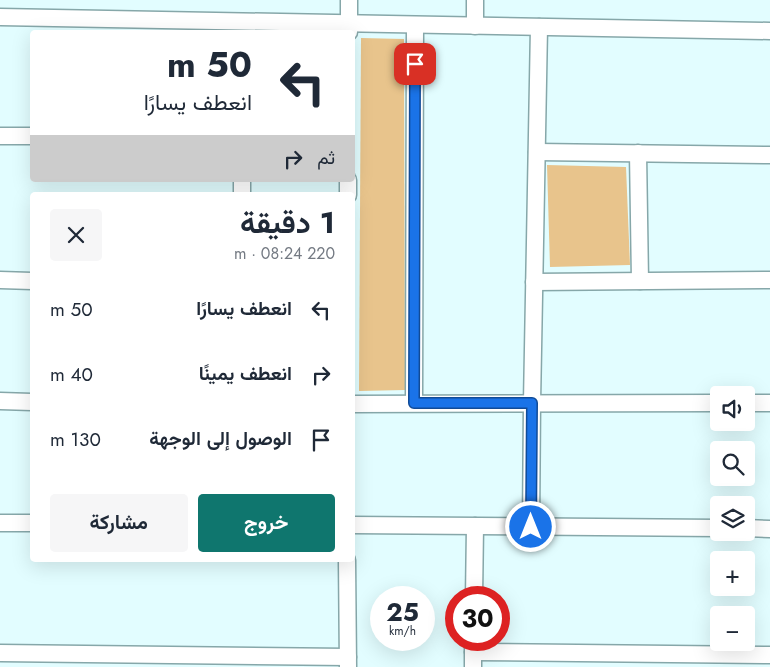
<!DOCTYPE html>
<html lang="ar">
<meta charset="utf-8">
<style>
body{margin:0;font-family:Jost,Vazirmatn,sans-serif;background:#f6f6f7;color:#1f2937;direction:rtl;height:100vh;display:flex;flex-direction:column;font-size:19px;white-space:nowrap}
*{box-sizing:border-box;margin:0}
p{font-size:16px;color:#747a83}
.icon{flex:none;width:28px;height:28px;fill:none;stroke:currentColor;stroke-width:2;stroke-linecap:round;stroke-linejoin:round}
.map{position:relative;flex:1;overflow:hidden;direction:ltr}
.side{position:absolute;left:30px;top:192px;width:325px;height:370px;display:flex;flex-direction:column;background:#fff;border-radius:5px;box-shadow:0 5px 20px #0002;direction:rtl}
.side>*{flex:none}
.top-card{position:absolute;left:30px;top:30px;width:325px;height:152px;border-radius:5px;box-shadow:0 5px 20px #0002;direction:rtl;background:#fff;color:#1f2937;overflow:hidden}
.controls{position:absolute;left:710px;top:386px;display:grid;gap:10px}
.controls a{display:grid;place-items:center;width:45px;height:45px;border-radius:5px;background:#fff;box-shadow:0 5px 20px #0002;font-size:25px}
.speed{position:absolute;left:370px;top:586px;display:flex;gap:10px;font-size:25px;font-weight:700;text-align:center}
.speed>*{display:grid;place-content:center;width:65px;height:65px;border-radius:50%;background:#fff;box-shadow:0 5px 20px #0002;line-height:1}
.speed small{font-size:12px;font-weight:400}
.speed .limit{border:8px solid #d22;background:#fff;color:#111}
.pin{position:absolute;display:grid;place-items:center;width:42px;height:42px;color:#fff;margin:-21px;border-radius:10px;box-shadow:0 2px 8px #0006}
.me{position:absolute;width:55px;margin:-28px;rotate:0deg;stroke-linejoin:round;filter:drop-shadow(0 0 4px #0008)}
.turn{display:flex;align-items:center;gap:18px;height:105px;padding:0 20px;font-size:22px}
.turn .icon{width:65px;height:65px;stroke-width:2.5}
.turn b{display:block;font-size:35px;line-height:42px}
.then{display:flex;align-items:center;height:48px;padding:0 20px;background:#0003;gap:10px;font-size:19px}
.round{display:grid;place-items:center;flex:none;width:52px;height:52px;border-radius:5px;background:#f6f6f7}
.summary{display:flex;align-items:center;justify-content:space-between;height:85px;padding:0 20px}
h1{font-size:30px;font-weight:700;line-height:38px}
.cta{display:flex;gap:10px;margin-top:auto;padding:10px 20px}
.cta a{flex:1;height:58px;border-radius:5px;background:#0f766e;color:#fff;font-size:20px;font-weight:700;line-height:58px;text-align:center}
.cta a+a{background:#f6f6f7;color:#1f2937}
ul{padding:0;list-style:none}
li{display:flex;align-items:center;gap:15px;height:65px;padding:0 20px}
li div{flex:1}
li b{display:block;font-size:19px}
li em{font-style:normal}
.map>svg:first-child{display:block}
.green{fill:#e8c48c}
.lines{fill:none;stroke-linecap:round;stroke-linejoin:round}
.street-casing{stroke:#86a7a9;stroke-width:19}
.street{stroke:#fff;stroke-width:16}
.route-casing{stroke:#114b97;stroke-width:12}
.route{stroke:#1a73e8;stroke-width:9}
</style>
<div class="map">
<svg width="770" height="667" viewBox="0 0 770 667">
<rect width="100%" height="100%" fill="#e2fdff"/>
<g class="green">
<path d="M361,38L404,39L405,390L359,391Z"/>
<path d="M547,165L626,167L630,265L550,267Z"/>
</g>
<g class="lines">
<defs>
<g id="street">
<path d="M0,17L770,31"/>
<path d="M475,26V0"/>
<path d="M349,32V0"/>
<path d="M0,136H32"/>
<path d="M537,152L770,155"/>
<path d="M638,153L640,281"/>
<path d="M242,195V180"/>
<path d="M348,195V180"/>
<path d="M0,280L32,281"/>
<path d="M534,282L770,280"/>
<path d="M0,401L32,402"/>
<path d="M414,403L415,25"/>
<path d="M746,403H770"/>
<path d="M352,404L719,403"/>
<path d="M0,523H32"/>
<path d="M352,525L719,528"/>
<path d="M531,527L532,403L539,27"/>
<path d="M746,528L770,529"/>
<path d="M347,560L348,667"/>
<path d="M474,598L475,526"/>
<path d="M473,652L770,655"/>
<path d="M0,653L348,657"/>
<path d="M473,667V640"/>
</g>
</defs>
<use href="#street" class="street-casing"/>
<use href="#street" class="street"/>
</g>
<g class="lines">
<defs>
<path id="route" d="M415,64L414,403H532L531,527"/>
</defs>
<use href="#route" class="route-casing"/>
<use href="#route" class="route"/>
</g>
</svg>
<div class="controls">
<a><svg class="icon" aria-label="sound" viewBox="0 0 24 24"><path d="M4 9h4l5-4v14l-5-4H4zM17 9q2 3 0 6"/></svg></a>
<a><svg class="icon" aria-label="search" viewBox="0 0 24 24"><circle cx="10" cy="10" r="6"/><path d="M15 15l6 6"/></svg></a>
<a><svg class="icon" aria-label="layers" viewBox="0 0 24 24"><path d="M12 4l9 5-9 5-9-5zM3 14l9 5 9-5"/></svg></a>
<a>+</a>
<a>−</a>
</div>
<div class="speed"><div>25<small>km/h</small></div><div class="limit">30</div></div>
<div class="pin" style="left:415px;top:64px;background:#d93025"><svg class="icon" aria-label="arrive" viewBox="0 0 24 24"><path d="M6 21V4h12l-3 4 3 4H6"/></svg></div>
<svg class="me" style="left:531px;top:527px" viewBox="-20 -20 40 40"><circle r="17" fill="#1a73e8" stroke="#fff" stroke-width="3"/><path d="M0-11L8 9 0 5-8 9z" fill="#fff"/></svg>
<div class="top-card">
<div class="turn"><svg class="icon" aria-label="left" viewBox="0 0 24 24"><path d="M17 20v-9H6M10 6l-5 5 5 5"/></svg><div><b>50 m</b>انعطف يسارًا</div></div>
<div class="then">ثم<svg class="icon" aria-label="right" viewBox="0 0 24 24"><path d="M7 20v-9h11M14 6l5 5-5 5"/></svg></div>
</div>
<section class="side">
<div class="summary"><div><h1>1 دقيقة</h1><p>220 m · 08:24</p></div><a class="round"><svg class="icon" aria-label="close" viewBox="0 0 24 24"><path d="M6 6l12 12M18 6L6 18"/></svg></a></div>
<ul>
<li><svg class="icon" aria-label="left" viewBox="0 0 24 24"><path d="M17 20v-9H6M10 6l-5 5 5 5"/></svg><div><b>انعطف يسارًا</b></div><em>50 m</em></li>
<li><svg class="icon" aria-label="right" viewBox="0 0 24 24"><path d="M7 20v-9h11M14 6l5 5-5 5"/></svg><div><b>انعطف يمينًا</b></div><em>40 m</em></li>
<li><svg class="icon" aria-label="arrive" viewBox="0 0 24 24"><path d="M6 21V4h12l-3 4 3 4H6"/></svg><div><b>الوصول إلى الوجهة</b></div><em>130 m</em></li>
</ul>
<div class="cta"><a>خروج</a><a>مشاركة</a></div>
</section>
</div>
